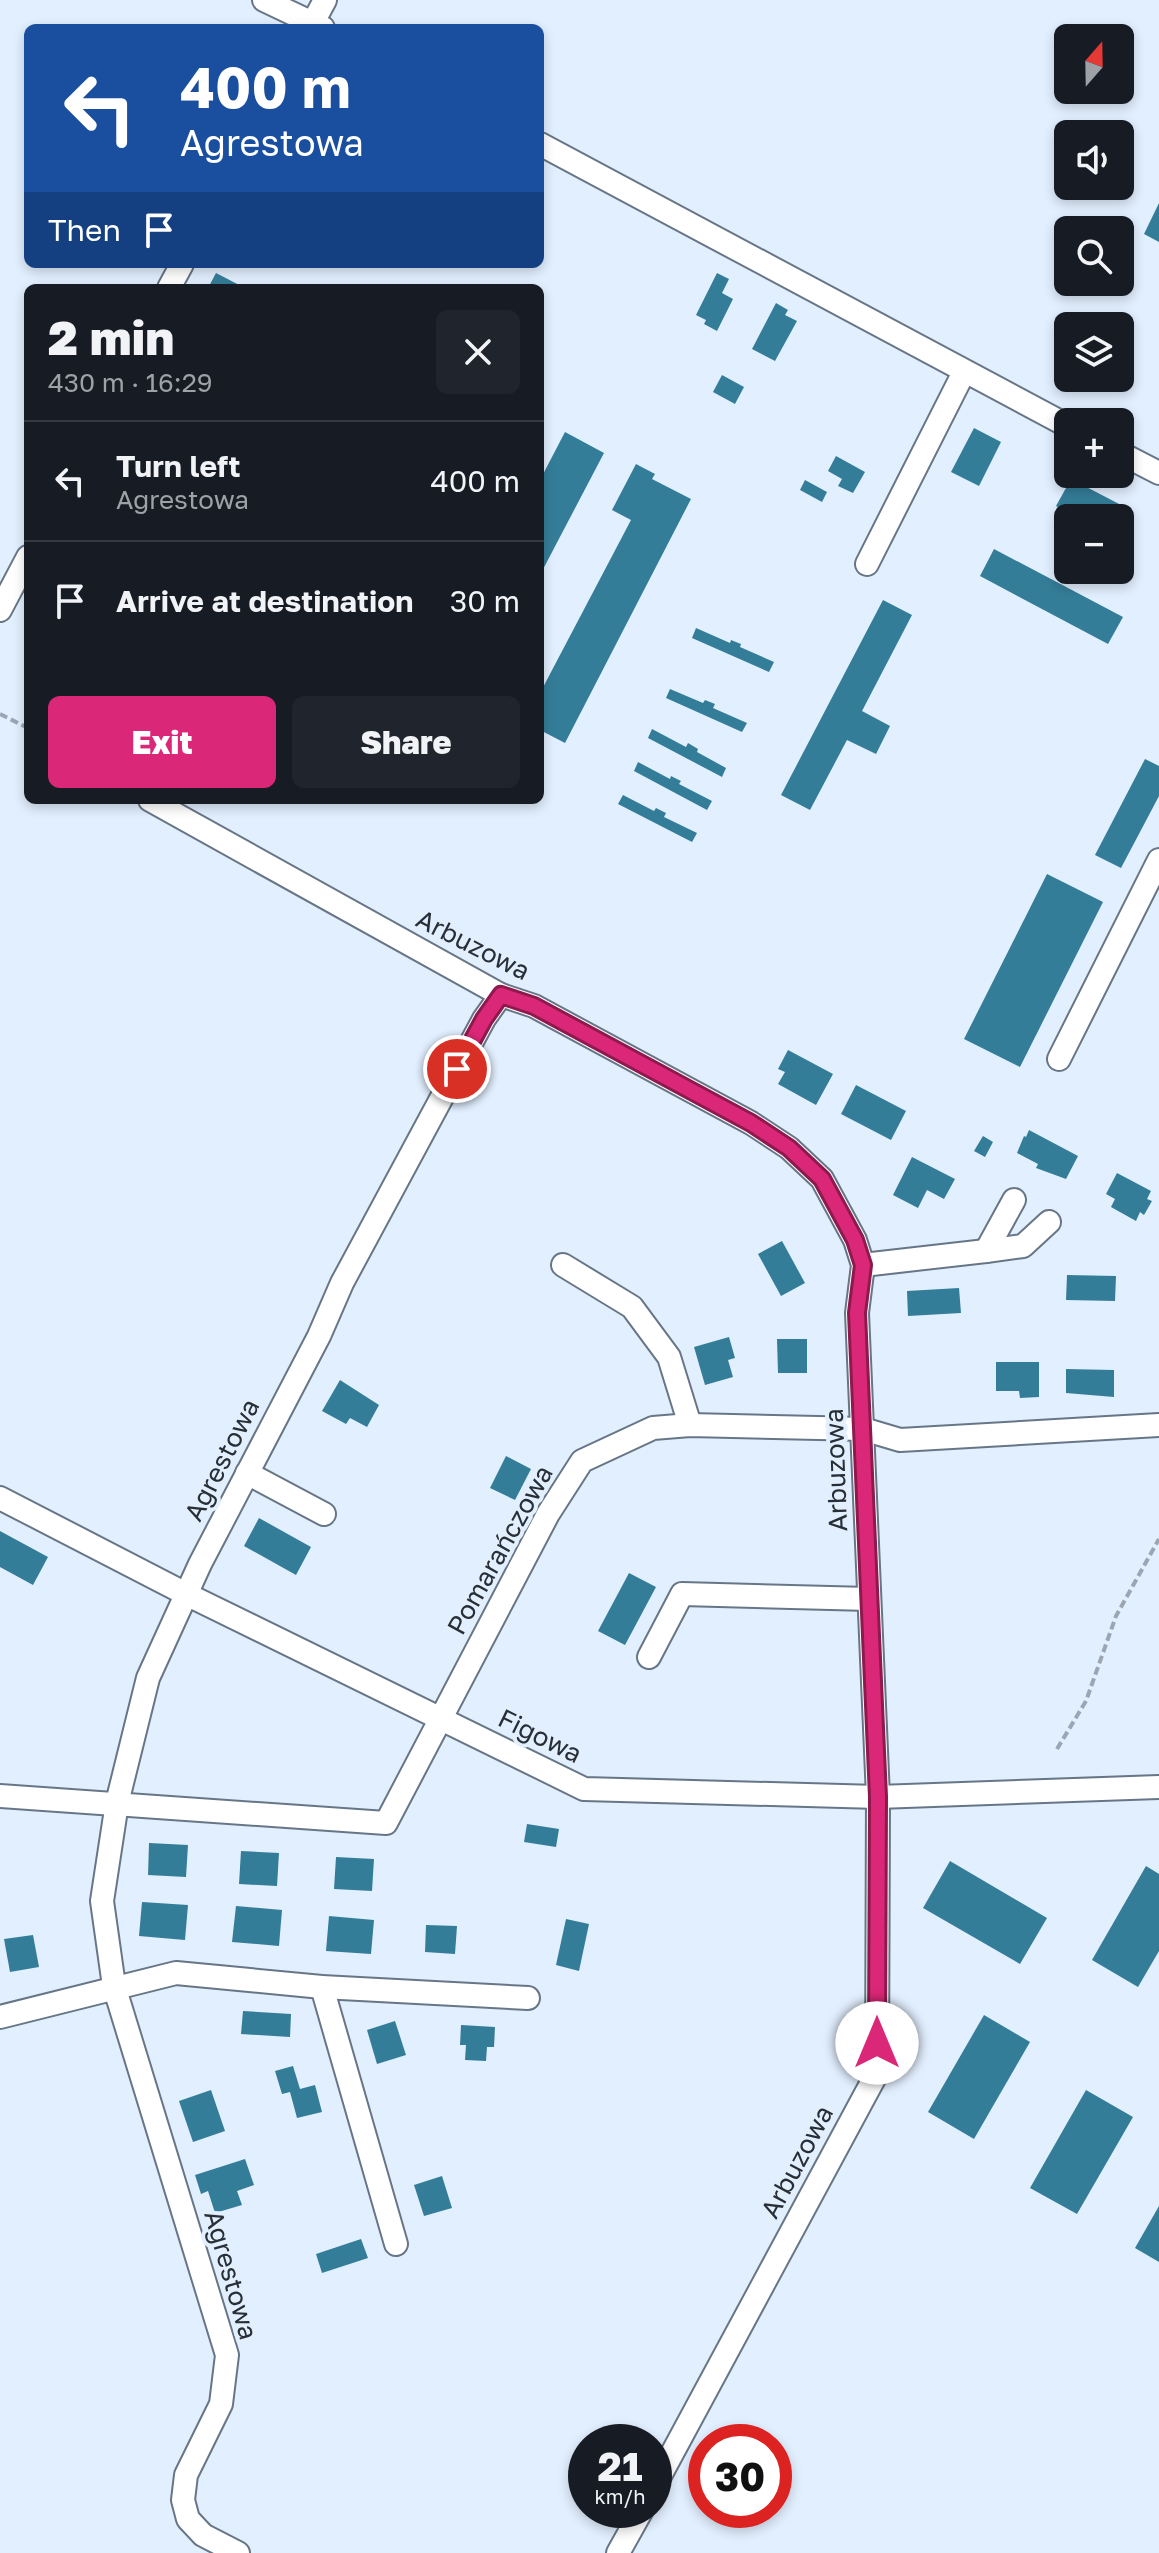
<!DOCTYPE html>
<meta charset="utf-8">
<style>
body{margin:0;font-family:"Golos Text",sans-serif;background:#20242c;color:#f1f3f6;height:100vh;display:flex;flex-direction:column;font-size:30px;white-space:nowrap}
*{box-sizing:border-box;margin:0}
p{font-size:26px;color:#9ea1a6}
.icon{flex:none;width:44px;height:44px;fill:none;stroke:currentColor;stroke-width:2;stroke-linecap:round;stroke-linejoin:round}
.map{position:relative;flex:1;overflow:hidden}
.drawer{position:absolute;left:24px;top:284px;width:520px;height:520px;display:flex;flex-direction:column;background:#171b24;border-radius:12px;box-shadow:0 4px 12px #0003}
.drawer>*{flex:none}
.guide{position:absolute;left:24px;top:24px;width:520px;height:244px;border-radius:12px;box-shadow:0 4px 12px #0003;background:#1a4fa0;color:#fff;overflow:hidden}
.needle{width:52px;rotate:20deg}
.fabs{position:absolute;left:1054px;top:24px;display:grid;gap:16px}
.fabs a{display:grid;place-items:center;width:80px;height:80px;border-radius:12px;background:#171b24;box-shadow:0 4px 12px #0003;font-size:40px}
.speed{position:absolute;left:568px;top:2424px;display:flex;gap:16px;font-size:40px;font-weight:700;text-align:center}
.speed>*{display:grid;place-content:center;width:104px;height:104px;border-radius:50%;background:#171b24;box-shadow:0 4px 12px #0003;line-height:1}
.speed small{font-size:20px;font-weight:400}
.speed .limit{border:12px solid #d22;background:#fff;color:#111}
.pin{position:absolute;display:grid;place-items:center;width:68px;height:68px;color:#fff;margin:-34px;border:4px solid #fff;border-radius:50%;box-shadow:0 2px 8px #0007}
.me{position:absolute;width:88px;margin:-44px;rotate:0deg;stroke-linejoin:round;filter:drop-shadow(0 0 6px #0008)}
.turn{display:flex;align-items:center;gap:28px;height:168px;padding:0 24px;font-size:36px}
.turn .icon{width:104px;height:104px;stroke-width:2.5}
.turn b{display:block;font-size:56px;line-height:68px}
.then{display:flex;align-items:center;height:76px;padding:0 24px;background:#0003;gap:16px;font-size:30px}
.round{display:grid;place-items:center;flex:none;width:84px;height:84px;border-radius:12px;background:#20242c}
.overview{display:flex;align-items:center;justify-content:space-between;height:136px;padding:0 24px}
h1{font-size:48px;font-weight:800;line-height:60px}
.button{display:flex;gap:16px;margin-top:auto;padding:16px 24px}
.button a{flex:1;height:92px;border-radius:12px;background:#db2777;color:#fff;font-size:32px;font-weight:800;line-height:92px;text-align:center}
.button a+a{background:#20242c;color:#f1f3f6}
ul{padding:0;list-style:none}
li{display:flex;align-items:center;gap:24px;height:120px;padding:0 24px;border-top:2px solid #363941}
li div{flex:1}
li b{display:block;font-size:30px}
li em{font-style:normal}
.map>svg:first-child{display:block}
.building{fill:#347d98}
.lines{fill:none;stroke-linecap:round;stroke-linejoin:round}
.minor-casing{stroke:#677686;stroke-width:26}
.path{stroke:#9ca6b2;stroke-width:4;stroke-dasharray:8 4;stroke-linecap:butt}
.minor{stroke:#fff;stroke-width:22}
.route-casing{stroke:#8e194d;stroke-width:20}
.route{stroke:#db2777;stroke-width:14}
.labels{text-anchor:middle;stroke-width:8;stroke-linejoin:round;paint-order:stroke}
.street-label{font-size:26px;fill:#282e35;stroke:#e2effe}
</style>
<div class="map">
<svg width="1159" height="2553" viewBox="0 0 1159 2553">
<rect width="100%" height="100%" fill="#e2effe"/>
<g class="building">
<path d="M1159,203V242L1144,234Z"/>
<path d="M216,273L245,288H208Z"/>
<path d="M717,273L729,279L722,293L733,299L717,331L704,324L706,320L696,315Z"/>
<path d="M776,303L788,310L785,315L797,321L775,361L752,349Z"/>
<path d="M722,375L744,387L735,404L713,392Z"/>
<path d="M974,428L1001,442L979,486L951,472Z"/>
<path d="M565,432L604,453L540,575V480Z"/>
<path d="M836,456L865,472L853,493L838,486L842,479L828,471Z"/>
<path d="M636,464L655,474L652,479L691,499L565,743L540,730V693L631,520L612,510Z"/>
<path d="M1071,479L1123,506L1117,518H1078L1056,506Z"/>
<path d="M805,480L827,492L822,502L800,490Z"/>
<path d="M994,549L1123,617L1108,644L980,576Z"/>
<path d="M883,600L912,615L862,711L890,726L876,754L847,740L810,810L781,795Z"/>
<path d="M696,628L730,643L731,640L741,644L740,647L774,662L769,672L692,638Z"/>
<path d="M670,689L703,703L705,700L715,704L713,708L747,723L742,732L666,698Z"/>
<path d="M652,729L686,747L688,743L698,749L697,752L726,768L722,777L648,738Z"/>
<path d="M1145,759L1159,766V796L1121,868L1095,855Z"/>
<path d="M638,762L670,779L671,776L681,781L679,784L712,801L707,810L634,771Z"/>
<path d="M623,795L654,811L656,808L666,813L664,817L697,833L692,842L618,804Z"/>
<path d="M1047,874L1103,902L1020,1067L964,1039Z"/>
<path d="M788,1050L833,1074L816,1105L778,1084L785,1072L778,1069Z"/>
<path d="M856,1085L906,1111L891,1140L841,1114Z"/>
<path d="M1029,1130L1078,1156L1066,1179L1036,1168L1038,1164L1017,1153L1024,1136L1026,1137Z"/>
<path d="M983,1136L993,1142L985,1157L974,1151Z"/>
<path d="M912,1157L955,1179L944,1199L927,1190L918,1208L893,1195Z"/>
<path d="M1117,1173L1151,1191L1147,1199L1152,1201L1144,1215L1140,1212L1136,1221L1111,1207L1115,1199L1106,1194Z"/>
<path d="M782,1241L805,1283L781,1296L758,1254Z"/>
<path d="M1067,1275L1116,1276L1115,1301L1066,1300Z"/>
<path d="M959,1288L961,1313L908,1316L907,1291Z"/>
<path d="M729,1337L735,1358L728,1360L733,1377L705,1385L694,1347Z"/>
<path d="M777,1339H807V1373H778Z"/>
<path d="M996,1362H1039V1397L1020,1398L1019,1391H996Z"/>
<path d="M1066,1369L1114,1370V1397L1066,1393Z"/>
<path d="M340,1380L379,1405L367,1427L350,1418L346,1424L322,1411Z"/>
<path d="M506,1456L531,1469L515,1500L490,1488Z"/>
<path d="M259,1518L311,1547L296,1575L244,1546Z"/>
<path d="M0,1531L48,1557L33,1585L0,1567Z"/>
<path d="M629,1573L656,1587L625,1645L598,1631Z"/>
<path d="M527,1824L559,1829L556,1847L524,1842Z"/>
<path d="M149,1843L188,1845L186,1877L148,1875Z"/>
<path d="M241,1851L279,1853L277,1886L239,1884Z"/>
<path d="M336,1857L374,1859L372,1891L334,1889Z"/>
<path d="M950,1861L1047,1918L1020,1964L923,1908Z"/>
<path d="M1146,1866L1159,1874V1951L1138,1987L1092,1960Z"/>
<path d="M142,1902L188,1905L185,1940L139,1936Z"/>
<path d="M236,1906L282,1910L279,1946L232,1942Z"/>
<path d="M329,1916L374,1920L371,1954L326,1951Z"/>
<path d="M566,1919L589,1924L579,1971L556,1965Z"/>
<path d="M426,1925L457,1926L455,1954L425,1952Z"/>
<path d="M33,1935L39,1967L10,1972L4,1939Z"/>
<path d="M243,2011L291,2014L290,2037L241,2034Z"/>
<path d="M984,2015L1030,2042L974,2139L928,2112Z"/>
<path d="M395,2021L406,2055L377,2064L367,2030Z"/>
<path d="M461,2025L495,2027L494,2047H487L486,2061L465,2060L466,2045H460Z"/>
<path d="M293,2066L300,2089L315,2085L322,2112L297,2118L290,2092L282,2094L275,2071Z"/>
<path d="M211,2090L225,2131L193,2142L179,2101Z"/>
<path d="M1086,2090L1133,2117L1077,2214L1030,2188Z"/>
<path d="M245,2159L254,2185L237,2191L242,2205L215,2213L208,2191L201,2194L195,2175Z"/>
<path d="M442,2176L452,2208L424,2216L414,2185Z"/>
<path d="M1159,2206V2262L1135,2248Z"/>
<path d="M361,2239L368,2258L322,2273L316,2254Z"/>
</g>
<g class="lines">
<defs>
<g id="minor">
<path d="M264,0L323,28"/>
<path d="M310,28L325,0"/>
<path d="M540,144L1068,426"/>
<path d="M169,288L182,264"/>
<path d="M1120,453L1159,473"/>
<path d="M867,564L964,372"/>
<path d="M0,610L28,557"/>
<path d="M150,800L501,995L534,1006L751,1123L789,1148L822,1179L855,1240L863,1265L857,1313L878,1797L877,2073L654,2487"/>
<path d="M1059,1059L1159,860"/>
<path d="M1014,1200L986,1251L1023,1246L1049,1222"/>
<path d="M563,1265L632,1307L669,1357L690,1425"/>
<path d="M863,1265L986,1251"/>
<path d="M247,1473L324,1514"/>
<path d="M0,1498L186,1594L584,1789L878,1797L1159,1787"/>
<path d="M649,1657L682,1594L869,1599"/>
<path d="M0,1796L386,1823L548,1514L582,1461L653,1428L690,1425L863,1429L900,1440L1159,1425"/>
<path d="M322,1987L396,2244"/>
<path d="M0,2017L176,1973L322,1987L528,1998"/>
<path d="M238,2553L203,2535L188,2519L183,2500L186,2475L221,2404L227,2355L114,1986L102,1901L117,1803L148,1678L200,1564L319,1336L342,1283L484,1019L501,995"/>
<path d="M618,2553L642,2510"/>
</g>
</defs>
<use href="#minor" class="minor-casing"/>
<g class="path">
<path d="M0,714L28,728"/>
<path d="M1057,1749L1086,1701L1116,1616L1159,1539"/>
</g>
<use href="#minor" class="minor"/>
</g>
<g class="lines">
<defs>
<path id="route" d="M457,1069L484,1019L501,995L534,1006L751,1123L789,1148L822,1179L855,1240L863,1265L857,1313L878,1797L877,2043"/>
</defs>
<use href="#route" class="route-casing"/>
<use href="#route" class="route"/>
</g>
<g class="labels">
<g class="street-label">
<text transform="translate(473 945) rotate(27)" y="9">Arbuzowa</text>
<text transform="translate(222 1460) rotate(-63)" y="9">Agrestowa</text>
<text transform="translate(836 1470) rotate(-92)" y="9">Arbuzowa</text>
<text transform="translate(500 1550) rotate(-61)" y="9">Pomarańczowa</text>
<text transform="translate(540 1736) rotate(26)" y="9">Figowa</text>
<text transform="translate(797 2162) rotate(-62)" y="9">Arbuzowa</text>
<text transform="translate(231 2275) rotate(74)" y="9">Agrestowa</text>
</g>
</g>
</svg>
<div class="fabs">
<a><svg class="needle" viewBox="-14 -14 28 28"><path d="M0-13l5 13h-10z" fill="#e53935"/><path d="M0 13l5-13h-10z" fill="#9ea1a6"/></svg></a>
<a><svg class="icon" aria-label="sound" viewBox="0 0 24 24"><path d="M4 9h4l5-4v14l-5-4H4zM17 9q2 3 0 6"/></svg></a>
<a><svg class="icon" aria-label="search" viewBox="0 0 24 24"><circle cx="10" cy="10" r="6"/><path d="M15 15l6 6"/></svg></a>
<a><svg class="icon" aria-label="layers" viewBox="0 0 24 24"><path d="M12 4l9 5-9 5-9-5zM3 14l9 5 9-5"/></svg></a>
<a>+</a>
<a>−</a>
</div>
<div class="speed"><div>21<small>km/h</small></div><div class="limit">30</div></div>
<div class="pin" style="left:457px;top:1069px;background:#d93025"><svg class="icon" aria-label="arrive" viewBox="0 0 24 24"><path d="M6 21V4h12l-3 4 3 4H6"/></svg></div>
<svg class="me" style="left:877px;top:2043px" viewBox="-20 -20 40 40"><circle r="19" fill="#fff"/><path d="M0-13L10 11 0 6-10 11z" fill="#db2777"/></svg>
<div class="guide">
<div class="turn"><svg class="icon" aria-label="left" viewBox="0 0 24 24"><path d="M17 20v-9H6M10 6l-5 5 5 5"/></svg><div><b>400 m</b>Agrestowa</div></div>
<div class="then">Then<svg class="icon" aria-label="arrive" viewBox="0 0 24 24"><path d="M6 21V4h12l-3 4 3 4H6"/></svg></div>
</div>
<section class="drawer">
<div class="overview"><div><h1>2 min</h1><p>430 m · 16:29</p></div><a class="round"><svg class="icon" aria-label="close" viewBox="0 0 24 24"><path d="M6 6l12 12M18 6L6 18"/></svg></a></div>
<ul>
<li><svg class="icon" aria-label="left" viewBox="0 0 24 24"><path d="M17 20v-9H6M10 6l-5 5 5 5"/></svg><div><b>Turn left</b><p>Agrestowa</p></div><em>400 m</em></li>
<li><svg class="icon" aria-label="arrive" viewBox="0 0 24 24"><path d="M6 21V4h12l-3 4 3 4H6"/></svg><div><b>Arrive at destination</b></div><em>30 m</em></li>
</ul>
<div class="button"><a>Exit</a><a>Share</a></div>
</section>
</div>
